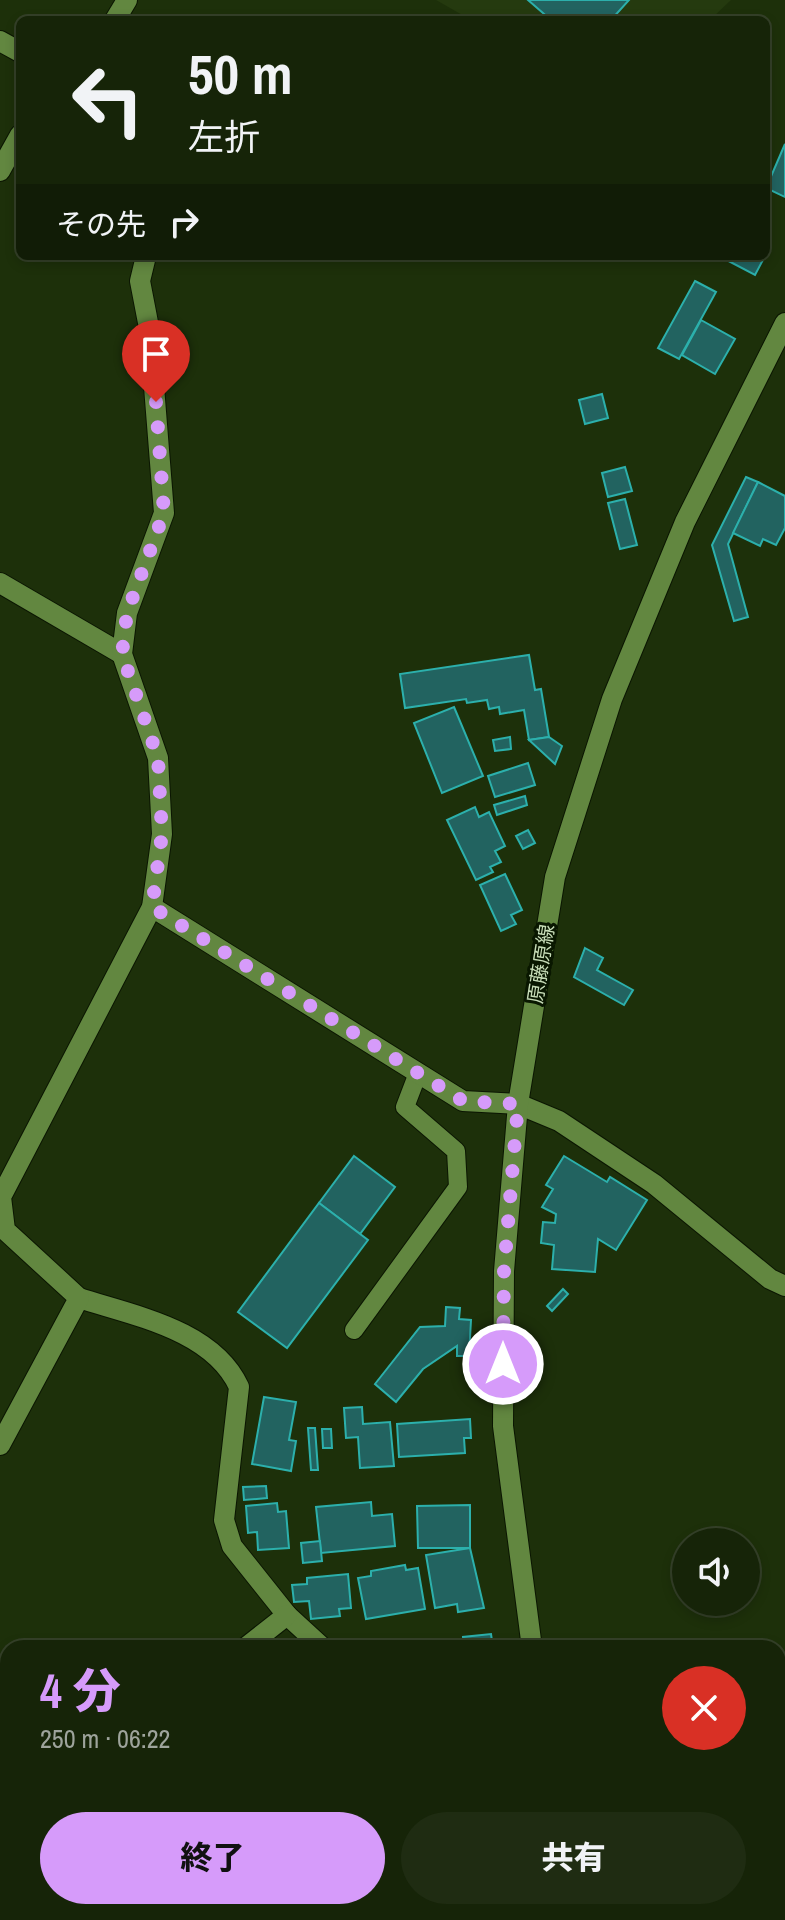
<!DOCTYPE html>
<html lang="ja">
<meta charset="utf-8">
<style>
body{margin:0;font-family:"Archivo Narrow","Noto Sans JP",sans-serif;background:#1f2c12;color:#f1f3f6;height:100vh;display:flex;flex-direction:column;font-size:30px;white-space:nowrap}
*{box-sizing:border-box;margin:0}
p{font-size:26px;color:#9ea49c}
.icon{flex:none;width:44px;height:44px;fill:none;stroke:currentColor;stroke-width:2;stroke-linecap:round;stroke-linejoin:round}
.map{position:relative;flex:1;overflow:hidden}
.drawer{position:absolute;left:0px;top:1640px;width:786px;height:280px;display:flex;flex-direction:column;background:#162408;border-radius:24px 24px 0 0;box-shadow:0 4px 12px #0003,0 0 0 2px #354129}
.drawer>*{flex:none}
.top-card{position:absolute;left:16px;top:16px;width:754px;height:244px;border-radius:12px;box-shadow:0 4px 12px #0003,0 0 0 2px #354129;background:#162408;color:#f1f3f6;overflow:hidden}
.controls{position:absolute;left:672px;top:1528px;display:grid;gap:16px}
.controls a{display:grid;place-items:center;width:88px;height:88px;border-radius:50%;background:#162408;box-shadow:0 4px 12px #0003,0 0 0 2px #354129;font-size:40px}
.pin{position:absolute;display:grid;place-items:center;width:68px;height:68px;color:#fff;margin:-82px -34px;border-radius:50% 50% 50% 0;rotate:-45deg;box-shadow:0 0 8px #0007}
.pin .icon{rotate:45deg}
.me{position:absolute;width:88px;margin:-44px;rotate:0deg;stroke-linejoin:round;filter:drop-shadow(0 0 6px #0008)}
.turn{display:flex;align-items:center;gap:28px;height:168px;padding:0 40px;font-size:36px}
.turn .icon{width:104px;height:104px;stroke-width:2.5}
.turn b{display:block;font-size:56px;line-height:68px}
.then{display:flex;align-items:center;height:76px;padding:0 40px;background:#0003;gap:16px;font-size:30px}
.round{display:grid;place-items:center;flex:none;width:84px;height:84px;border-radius:42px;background:#1f2c12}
.summary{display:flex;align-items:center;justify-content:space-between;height:136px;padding:0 40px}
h1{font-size:48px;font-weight:800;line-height:60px;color:#d69bfa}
.action{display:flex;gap:16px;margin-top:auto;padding:16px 40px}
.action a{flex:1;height:92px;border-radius:48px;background:#d69bfa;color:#111;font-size:32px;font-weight:800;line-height:92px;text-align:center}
.action a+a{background:#1f2c12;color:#f1f3f6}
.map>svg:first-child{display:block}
.built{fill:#253a0f}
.building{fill:#226360;stroke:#2cb0ac;stroke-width:2}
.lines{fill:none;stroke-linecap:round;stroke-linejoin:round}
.service-casing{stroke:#0b1602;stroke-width:20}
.minor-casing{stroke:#0b1602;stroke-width:22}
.secondary-casing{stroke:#0b1602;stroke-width:22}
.service{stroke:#628740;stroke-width:18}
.minor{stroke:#628740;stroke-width:20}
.secondary{stroke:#628740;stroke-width:20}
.route{stroke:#d69bfa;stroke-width:14;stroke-dasharray:0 25.2}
.labels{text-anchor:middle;stroke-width:6;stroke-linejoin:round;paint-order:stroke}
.street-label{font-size:20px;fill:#c7dcb7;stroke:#091700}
</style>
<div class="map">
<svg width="785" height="1920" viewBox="0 0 785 1920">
<rect width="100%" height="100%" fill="#1d300a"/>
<path class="built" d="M436,0H731L710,20H471Z"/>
<g class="building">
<path d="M528,0H629L611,20H551Z"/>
<path d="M785,144V197L766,188Z"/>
<path d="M719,256H765L755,275Z"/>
<path d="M695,281L716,292L679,359L658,348Z"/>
<path d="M701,320L735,339L715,374L682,355Z"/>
<path d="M602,394L608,418L585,424L579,400Z"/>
<path d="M625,467L632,491L608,497L602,473Z"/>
<path d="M746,477L758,482L728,544L748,617L734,621L712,545Z"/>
<path d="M758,482L785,496V528L776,545L763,539L760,546L733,533Z"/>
<path d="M625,499L637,545L620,549L608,503Z"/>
<path d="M529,655L535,690L541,689L549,737L529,740L524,710L500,714L499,707L489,709L487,700L467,703L466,699L405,708L400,674Z"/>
<path d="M454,707L483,776L442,793L414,723Z"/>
<path d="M510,737L511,749L495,751L493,740Z"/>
<path d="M549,737L562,746L555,764L529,740Z"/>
<path d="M528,763L535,785L495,797L488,776Z"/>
<path d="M525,796L527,805L497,815L494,805Z"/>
<path d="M475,807L479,817L489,812L505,846L495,851L501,862L490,867L493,872L476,880L447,820Z"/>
<path d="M528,830L535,843L523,849L516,836Z"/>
<path d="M505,874L522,910L511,915L516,924L501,931L480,885Z"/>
<path d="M585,948L603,958L597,970L633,990L624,1005L574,977Z"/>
<path d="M354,1156L395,1187L360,1234L319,1203Z"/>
<path d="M564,1156L607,1182L610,1177L647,1200L616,1250L598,1239L595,1272L552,1269L554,1245L541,1243L543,1222L555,1223L556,1214L542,1207L553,1189L546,1185Z"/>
<path d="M319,1203L368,1240L287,1348L238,1312Z"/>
<path d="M563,1289L568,1294L552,1311L547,1306Z"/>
<path d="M446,1307L460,1308L459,1319L471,1320L469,1356H457V1346L423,1369L396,1402L375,1384L420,1327L445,1326Z"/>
<path d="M264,1397L296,1402L289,1440L296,1441L291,1471L252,1464Z"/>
<path d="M362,1407L363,1424L390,1422L394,1466L360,1468L358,1437L346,1438L344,1408Z"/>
<path d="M470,1419L471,1438H464L465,1453L399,1457L397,1424Z"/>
<path d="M308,1428H315L318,1470H311Z"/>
<path d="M322,1429H331L332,1448H323Z"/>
<path d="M266,1486L267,1498L244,1500L243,1487Z"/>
<path d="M371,1502L372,1516L392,1514L395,1546L321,1553L316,1507Z"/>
<path d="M277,1503L278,1512L286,1511L289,1548L258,1550L257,1532L248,1533L246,1506Z"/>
<path d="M470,1505V1548H418L417,1506Z"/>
<path d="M320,1541L322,1561L303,1563L301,1543Z"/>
<path d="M470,1548L484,1608L458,1612L457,1604L435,1608L426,1555Z"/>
<path d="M405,1565L406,1570L418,1568L425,1609L366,1619L358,1578L371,1576V1571Z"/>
<path d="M348,1574L351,1608L339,1609L340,1616L311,1619L309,1601L294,1602L292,1585L307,1584V1578Z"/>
<path d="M491,1634L493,1648H464L463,1637Z"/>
</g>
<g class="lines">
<defs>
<path id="service" d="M354,1330L458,1187L456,1151L405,1107L418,1073"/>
<g id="minor">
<path d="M115,20L127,0"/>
<path d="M0,41L20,52"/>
<path d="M0,171L20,135"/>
<path d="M0,583L122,654"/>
<path d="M152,907L463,1101L518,1104L559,1121L654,1184L770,1279L785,1286"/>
<path d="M79,1298C135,1316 213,1330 239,1387L224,1520L232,1546L287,1615L323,1648"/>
<path d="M0,1445L79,1298L5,1230L1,1197L152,907L162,834L158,758L122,654L127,613L164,513L153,374L155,359L140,281L146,256"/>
<path d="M245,1648L287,1615"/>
<path d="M330,1912L336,1920"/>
<path d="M512,1912L517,1920"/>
</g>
<g id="secondary">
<path d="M532,1648L503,1426L504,1271L518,1104L555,877L612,699L685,522L785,323"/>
<path d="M599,1912L601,1920"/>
</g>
</defs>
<use href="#service" class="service-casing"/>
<use href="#minor" class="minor-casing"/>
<use href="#secondary" class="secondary-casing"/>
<use href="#service" class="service"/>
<use href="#minor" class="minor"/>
<use href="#secondary" class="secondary"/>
</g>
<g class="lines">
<path class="route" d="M156,402L164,513L127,613L122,654L158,758L162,834L152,907L463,1101L518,1104L504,1271L503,1364"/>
</g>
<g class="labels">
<g class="street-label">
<text transform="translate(541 964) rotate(-81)" y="7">原藤原線</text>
</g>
</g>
</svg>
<div class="controls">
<a><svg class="icon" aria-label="sound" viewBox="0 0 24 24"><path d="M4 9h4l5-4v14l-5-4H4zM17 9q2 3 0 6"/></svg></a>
</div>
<div class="pin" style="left:156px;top:402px;background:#d93025"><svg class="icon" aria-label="arrive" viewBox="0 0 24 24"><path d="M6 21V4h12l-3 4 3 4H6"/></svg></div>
<svg class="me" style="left:503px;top:1364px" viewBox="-20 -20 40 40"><circle r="17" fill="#d69bfa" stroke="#fff" stroke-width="3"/><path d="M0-11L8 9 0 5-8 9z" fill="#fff"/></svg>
<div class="top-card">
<div class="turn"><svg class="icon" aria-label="left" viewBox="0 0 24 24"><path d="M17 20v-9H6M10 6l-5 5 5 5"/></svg><div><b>50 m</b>左折</div></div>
<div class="then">その先<svg class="icon" aria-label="right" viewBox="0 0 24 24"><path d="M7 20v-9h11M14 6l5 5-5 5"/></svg></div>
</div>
<section class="drawer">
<div class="summary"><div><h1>4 分</h1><p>250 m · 06:22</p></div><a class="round" style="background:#d93025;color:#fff"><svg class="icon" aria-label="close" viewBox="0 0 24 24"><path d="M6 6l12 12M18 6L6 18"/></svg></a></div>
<div class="action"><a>終了</a><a>共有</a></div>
</section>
</div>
